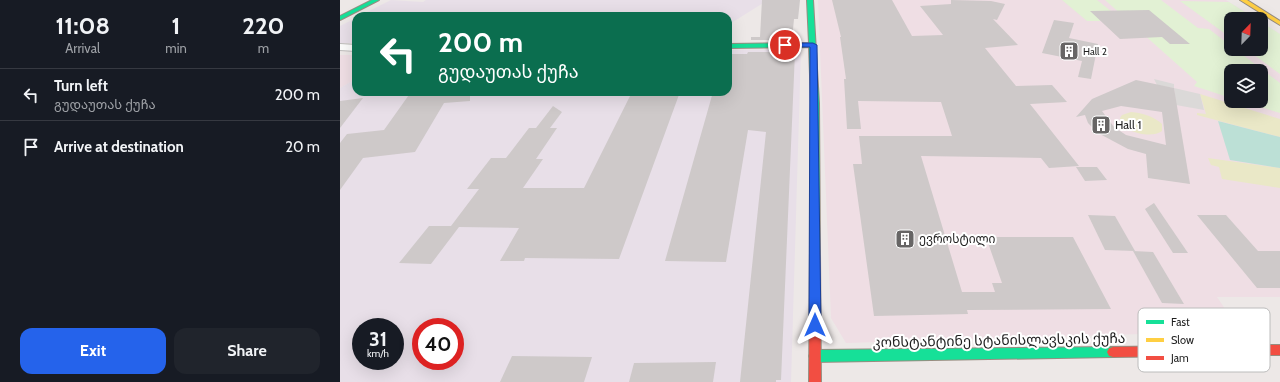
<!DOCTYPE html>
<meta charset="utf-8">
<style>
body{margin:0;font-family:Cabin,"Noto Sans Georgian",sans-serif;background:#20242c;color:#f1f3f6;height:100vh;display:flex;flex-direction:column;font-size:15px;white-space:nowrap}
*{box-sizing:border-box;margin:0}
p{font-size:13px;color:#9ea1a6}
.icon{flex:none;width:22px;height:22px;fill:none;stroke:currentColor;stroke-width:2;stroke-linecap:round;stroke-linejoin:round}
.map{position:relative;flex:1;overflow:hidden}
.side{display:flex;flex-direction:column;background:#171b24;width:340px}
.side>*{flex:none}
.guide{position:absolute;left:12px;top:12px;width:380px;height:84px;border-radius:12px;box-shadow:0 4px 16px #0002;background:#0b6e4f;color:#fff;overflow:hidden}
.needle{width:26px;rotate:23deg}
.buttons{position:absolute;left:884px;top:12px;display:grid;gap:8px}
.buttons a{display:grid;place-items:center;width:44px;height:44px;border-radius:8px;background:#171b24;box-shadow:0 4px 16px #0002;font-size:20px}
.speed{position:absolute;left:12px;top:318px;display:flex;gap:8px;font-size:20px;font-weight:700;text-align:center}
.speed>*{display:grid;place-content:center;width:52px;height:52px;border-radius:50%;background:#171b24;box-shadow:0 4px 16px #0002;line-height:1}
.speed small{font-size:10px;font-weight:400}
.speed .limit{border:6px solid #d22;background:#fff;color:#111}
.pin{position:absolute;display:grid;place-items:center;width:34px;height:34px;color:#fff;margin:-17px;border:2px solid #fff;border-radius:50%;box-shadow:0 1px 4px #0007}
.me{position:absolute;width:44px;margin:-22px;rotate:0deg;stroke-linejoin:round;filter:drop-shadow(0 0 3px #0008)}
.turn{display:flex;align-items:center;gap:14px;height:84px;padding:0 20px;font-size:18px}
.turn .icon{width:52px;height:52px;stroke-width:2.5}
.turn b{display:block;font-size:28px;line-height:34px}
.eta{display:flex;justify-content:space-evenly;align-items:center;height:68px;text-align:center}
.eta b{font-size:24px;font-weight:800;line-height:28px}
.action{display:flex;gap:8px;margin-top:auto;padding:8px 20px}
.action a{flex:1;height:46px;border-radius:12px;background:#2563eb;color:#fff;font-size:16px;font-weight:800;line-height:46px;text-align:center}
.action a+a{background:#20242c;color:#f1f3f6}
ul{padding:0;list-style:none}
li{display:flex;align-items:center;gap:12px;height:52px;padding:0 20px;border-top:1px solid #363941}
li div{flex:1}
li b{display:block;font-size:15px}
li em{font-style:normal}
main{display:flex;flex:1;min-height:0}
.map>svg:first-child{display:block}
.commercial{fill:#efdee4;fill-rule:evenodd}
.industrial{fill:#e8dfe8;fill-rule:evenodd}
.grass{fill:#eae8c7}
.park{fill:#e2f1d4}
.parking{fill:#dbd9d8}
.water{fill:#bce0d6}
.building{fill:#cec9c9;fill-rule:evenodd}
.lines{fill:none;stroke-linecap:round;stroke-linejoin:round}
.street-casing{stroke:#bfbdbc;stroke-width:2}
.fast-casing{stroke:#978d80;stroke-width:2}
.slow-casing{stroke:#978d80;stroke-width:2}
.jam-casing{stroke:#978d80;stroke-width:2}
.street{fill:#fcfcfb;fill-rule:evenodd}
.fast{fill:#16e098;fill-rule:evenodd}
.slow{fill:#ffcf43;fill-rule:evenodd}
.jam{fill:#f24e42;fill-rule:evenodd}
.route{fill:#2563eb;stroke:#184099}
.labels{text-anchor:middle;stroke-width:4;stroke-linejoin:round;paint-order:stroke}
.far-poi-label{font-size:10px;fill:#1f1f1f;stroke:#fff;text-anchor:start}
.poi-label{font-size:12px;fill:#1f1f1f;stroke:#fff;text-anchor:start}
.near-street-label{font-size:14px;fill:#1f1f1f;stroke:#fff}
.key{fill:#fff;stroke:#bcbcbc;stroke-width:1}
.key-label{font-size:11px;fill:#1f1f1f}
</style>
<main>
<section class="side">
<div class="eta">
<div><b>11:08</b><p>Arrival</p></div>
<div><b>1</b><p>min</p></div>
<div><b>220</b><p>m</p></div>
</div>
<ul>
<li><svg class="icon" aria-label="left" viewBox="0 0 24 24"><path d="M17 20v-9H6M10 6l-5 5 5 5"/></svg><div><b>Turn left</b><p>გუდაუთას ქუჩა</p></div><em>200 m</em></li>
<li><svg class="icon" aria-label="arrive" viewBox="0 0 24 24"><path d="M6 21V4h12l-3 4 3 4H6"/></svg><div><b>Arrive at destination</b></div><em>20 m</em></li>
</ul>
<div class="action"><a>Exit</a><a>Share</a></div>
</section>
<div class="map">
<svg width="940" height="382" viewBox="0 0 940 382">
<rect width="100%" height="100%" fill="#ede8e7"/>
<g class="commercial">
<path d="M478,0H886L916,19H891V49H921V22L940,34V297H877L900,331L506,343L491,318ZM891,71H921V101H891Z"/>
<path d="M0,55H16V79L0,88Z"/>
</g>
<g class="industrial">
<path d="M51,0L83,2L86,0H428L388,25V16H19Z"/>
<path d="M16,18V43H0V26Z"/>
<path d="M461,49L451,382H0V88L16,79V92H388V50ZM21,327H55V361H21ZM81,327H115V361H81Z"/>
</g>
<g class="grass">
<path d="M860,94L940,119V137L857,115V113L866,114Z"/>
<path d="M791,112C803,113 813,116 822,124V131C812,139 782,133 780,118L782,115Z"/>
<path d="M868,158L940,168V188L882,179L879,167L871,165Z"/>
</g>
<g class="park">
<path d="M722,0H757L771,11H751L761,21H747Z"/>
<path d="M765,0H821L858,28L869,29L891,46V49H895L940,83V113L901,101H921V71H891V98L854,86L857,82Z"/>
<path d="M840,1L889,2L916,19H891V38Z"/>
<path d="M921,22L940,34V74L906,49H921Z"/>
</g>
<path class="parking" d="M814,79L834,84V88L860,94L864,110L836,105L834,88L817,85Z"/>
<path class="water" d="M878,121L940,137V168L890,160Z"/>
<g class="building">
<path d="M422,0H460L458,19H454L452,40H411V37H420Z"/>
<path d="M492,0H552L572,36L603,35L580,6L611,4V0L651,1L665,4L657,20L653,19L678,45L645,48L676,86L712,85L727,102L690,104L739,166L709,168L701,158L581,156L622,292H655L652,283H662L646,237H733L771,309L627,310L628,314L534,316L513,164H522L519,136H612L601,102L518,101L521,129H507L504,79H506L500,37H501Z"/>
<path d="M809,10L850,44H830L822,37L780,39L750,11Z"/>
<path d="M714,20L734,23L729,38L758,44L751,79L738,77L742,61L702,53Z"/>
<path d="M408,52H455L441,380H436V382H400L426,132L408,130L386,262L325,261L373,92H388V54H407Z"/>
<path d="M796,80L834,88L850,184L808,178L806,154L788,149L758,133L748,123L745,115L736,117L752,99ZM781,106L822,112L826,145L786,135L774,127L762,111Z"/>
<path d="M71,92H130V101L104,103L75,152L23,158L0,190V143L7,134L44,130Z"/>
<path d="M292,92H340L279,259L185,258L184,261H160L179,228L119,227L91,264L59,263L89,226H111L139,189H127L151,158H166L189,128H196L213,106L222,112L210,128H217L196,159H203L183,188H244Z"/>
<path d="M23,98L0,128V101Z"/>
<path d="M736,167H757L767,180L745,181Z"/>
<path d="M814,203L848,253H833L805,209Z"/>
<path d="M748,215L775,216L795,251L765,250Z"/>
<path d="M857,215H886L918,251H940V288H917Z"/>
<path d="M793,251L813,252L844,304L822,303Z"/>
<path d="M172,356L252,357L244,382H160Z"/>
<path d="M376,362L373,382H289L294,363Z"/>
</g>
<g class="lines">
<defs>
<path id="street" d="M0,44L16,45V51L0,50Z"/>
<g id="fast">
<path d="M32,0H39L0,20V16Z"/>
<path d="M467,0H473L479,103L480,253L479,256L475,257L471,256L470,253L471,103L469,47L388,48V44L469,43Z"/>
<path d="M773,347L777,348L779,352L777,356L773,357L475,362L471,360L469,356L471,352L475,350Z"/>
</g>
<path id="slow" d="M900,0H907L940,21V25Z"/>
<g id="jam">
<path d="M475,249L479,250L480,253L481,382H469L470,253L471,250Z"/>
<path d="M940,345V355L773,357L769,356L767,352L769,348L773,347Z"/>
</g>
</defs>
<use href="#street" class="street-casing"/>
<use href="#fast" class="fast-casing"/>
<use href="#slow" class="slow-casing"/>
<use href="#jam" class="jam-casing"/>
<use href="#street" class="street"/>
<use href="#fast" class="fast"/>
<use href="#slow" class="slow"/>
<use href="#jam" class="jam"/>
</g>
<path class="route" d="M445,43H473L477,45L481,325L479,328L475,330L471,328L469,325L470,47H443L442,45Z"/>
<defs>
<symbol id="building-square" viewBox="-11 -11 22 22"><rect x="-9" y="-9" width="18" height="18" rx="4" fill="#676565" stroke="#fff"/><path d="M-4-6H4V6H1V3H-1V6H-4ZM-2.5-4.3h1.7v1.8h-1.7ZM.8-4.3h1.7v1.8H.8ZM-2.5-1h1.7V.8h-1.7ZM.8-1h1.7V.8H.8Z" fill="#fff"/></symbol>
</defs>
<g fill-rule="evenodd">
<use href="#building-square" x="718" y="40" width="22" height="22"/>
<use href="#building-square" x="750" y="114" width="22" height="22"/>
<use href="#building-square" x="554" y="228" width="22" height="22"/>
</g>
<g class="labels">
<g class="far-poi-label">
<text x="743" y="55">Hall 2</text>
</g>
<g class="poi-label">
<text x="775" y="129">Hall 1</text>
<text x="579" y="243">ევროსტილი</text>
</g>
<g class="near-street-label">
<text transform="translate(659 340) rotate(-1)" y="5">კონსტანტინე სტანისლავსკის ქუჩა</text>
</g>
</g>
<rect x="798" y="308" width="132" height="64" rx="6" class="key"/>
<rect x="806" y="320" width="18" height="4" fill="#16e098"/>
<rect x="806" y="338" width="18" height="4" fill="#ffcf43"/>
<rect x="806" y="356" width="18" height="4" fill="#f24e42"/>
<g class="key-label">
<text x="831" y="326">Fast</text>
<text x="831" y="344">Slow</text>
<text x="831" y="362">Jam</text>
</g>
</svg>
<div class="buttons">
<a><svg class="needle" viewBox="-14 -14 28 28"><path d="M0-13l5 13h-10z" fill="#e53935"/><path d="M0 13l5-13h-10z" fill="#9ea1a6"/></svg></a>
<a><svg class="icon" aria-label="layers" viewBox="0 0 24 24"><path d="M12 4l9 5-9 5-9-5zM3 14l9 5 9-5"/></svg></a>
</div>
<div class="speed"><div>31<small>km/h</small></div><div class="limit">40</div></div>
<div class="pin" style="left:445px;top:45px;background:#d93025"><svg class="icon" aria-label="arrive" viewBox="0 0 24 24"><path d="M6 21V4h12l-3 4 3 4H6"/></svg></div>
<svg class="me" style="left:475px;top:325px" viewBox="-20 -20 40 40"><path d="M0-17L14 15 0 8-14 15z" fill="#2563eb" stroke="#fff" stroke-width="4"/></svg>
<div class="guide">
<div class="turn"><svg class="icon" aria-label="left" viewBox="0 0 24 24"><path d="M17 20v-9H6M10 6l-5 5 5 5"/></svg><div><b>200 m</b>გუდაუთას ქუჩა</div></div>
</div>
</div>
</main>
